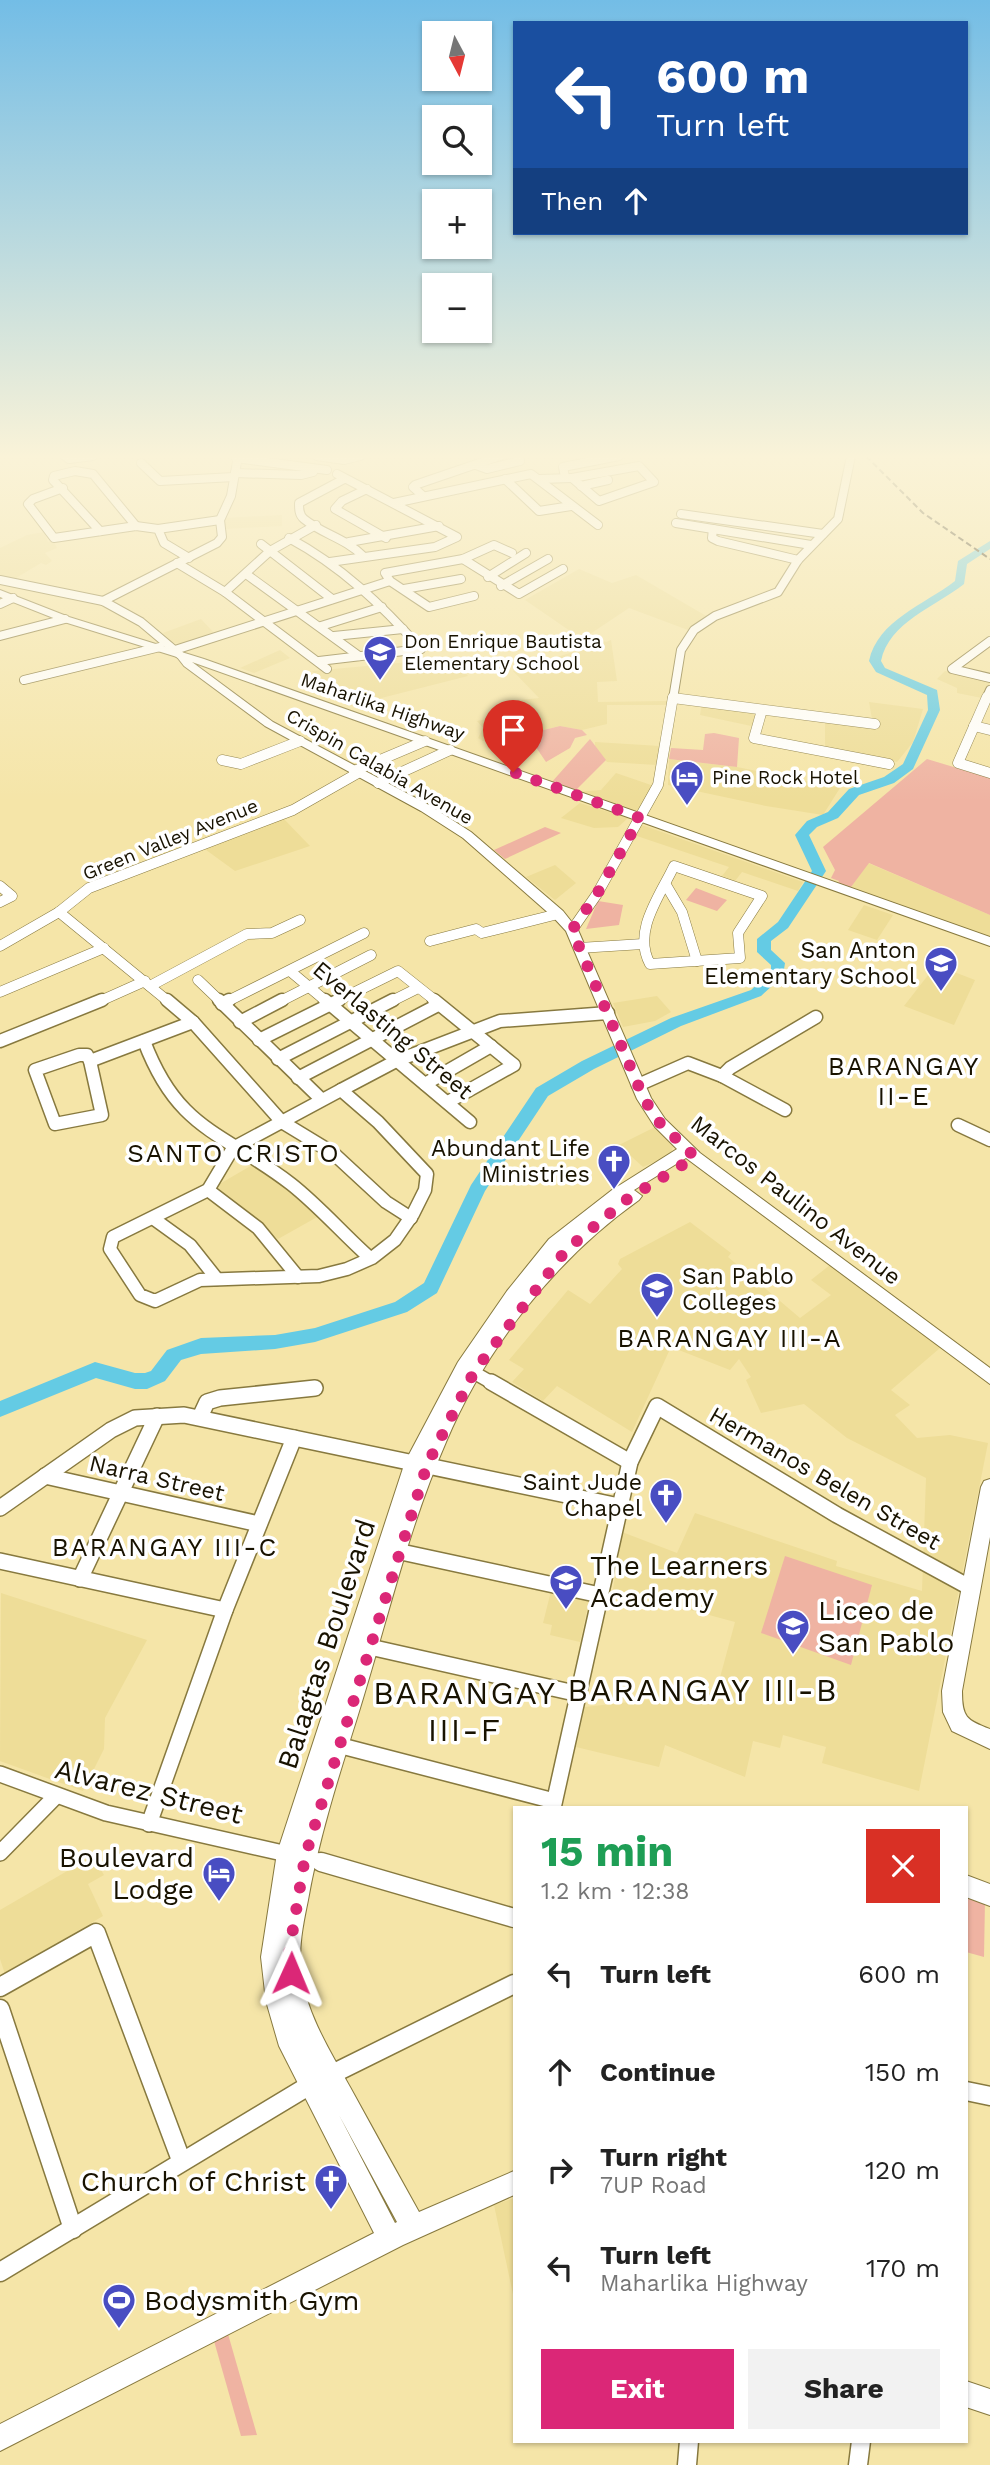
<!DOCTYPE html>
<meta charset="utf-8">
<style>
body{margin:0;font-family:"Work Sans",sans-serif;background:#f2f2f2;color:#222;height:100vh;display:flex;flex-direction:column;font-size:26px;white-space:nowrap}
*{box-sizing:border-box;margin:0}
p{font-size:23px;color:#767676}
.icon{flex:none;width:38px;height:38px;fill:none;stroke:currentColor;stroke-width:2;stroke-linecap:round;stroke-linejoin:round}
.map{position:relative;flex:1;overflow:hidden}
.details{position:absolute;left:513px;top:1806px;width:455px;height:637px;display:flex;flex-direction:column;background:#fff;border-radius:0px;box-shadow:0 2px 5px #0004}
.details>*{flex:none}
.guide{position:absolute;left:513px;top:21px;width:455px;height:214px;border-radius:0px;box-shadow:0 2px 5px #0004;background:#1a4fa0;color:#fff;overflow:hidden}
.needle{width:46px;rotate:173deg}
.buttons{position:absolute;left:422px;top:21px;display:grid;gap:14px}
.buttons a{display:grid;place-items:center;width:70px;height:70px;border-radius:0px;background:#fff;box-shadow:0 2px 5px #0004;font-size:35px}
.pin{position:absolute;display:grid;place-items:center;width:60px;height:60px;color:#fff;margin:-72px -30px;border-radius:50% 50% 50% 0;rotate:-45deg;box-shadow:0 0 7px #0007}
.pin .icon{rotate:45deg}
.me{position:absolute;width:77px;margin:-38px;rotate:1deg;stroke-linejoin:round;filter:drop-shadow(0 0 5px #0008)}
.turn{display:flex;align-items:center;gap:24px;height:147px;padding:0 28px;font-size:32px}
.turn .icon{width:91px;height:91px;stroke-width:2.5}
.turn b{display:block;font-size:49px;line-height:60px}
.then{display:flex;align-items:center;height:66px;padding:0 28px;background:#0003;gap:14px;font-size:26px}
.round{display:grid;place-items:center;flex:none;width:74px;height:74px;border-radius:0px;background:#f2f2f2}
.head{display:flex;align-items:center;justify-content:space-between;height:119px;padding:0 28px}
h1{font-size:42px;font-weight:700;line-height:52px;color:#1e9e55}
.primary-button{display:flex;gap:14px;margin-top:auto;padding:14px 28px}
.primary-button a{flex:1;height:80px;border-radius:0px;background:#db2777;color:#fff;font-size:28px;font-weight:700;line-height:80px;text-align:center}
.primary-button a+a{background:#f2f2f2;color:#222}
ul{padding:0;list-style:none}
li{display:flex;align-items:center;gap:21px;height:98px;padding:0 28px}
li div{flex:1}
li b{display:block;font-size:26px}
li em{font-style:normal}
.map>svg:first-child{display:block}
.built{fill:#eedd98}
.green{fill:#efb3a2}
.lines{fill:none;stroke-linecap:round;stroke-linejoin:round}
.river{fill:#64cbe4;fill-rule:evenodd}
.minor-far4-casing{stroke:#87793f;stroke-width:10}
.minor-far3-casing{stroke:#87793f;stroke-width:11}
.minor-far2-casing{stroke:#87793f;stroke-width:15}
.minor-far1-casing{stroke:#87793f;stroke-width:18}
.minor-casing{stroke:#87793f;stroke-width:21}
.major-casing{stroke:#87793f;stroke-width:2}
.minor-far4{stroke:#fff;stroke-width:8}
.minor-far3{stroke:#fff;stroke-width:10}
.minor-far2{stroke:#fff;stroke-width:12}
.minor-far1{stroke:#fff;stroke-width:15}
.minor{stroke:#fff;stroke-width:18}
.major{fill:#fff;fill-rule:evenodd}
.rail{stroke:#352e16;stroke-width:2;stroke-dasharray:6 3.5;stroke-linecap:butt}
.route{stroke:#db2777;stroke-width:12;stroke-dasharray:0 21.6}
.labels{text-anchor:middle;stroke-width:7;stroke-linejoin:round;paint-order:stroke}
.far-poi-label{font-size:19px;fill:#181200;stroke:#fff;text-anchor:start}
.far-street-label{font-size:19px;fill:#181200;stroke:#fff}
.poi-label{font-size:23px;fill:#181200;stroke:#fff;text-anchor:end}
.street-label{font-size:23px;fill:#181200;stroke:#fff}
.quarter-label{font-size:26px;letter-spacing:2px;fill:#181200;stroke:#fff}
.near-poi-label{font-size:28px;fill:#181200;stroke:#fff;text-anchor:start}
.near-street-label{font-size:28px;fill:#181200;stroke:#fff}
.near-quarter-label{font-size:32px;letter-spacing:2px;fill:#181200;stroke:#fff}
</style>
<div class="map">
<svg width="990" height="2465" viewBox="0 0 990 2465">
<rect width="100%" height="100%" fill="#f5e5a8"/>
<g class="built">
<path d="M282,515V526L224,529V518Z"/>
<path d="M44,532L48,542L53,540L57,548L45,553L52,561L46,565L41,563L16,578L0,576V548L27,535Z"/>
<path d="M579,569L612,583L636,575L708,617L688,630L629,608L590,634L606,642L611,640L617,681L597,682L598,702L669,701L668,705H607V724L582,730L560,726L495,741H483L478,738L483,728L477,721L515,713L512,701L539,698L513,671L592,646L525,600Z"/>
<path d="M201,619L214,633L180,644L171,642L163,633Z"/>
<path d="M280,650L290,658L254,673L240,668Z"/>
<path d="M453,658L468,676L350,706L312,671Z"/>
<path d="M945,671L990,680V682L982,698L957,693V688L937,679Z"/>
<path d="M703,698L762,709L756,727L700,715Z"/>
<path d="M869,702L923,709L913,742L897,762L825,749V713L872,719Z"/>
<path d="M595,742L660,746L657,765L607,762L595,747Z"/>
<path d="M669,759L737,767L840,788L823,815L766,806L668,785Z"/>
<path d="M616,773L654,786L639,812L576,792L601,790Z"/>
<path d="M580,803L628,818L618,827L594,828L561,818Z"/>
<path d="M282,817L310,846L235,871L202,847Z"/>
<path d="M642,825L803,882L798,891L742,872L735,881L722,876L729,867L634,835Z"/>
<path d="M868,863L990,915V937L848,891Z"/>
<path d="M555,865L576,883L555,900L526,877Z"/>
<path d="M864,905L893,915L877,940L848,930Z"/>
<path d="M936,965L975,980L954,1025L904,1006Z"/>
<path d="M657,996L671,1012L655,1021L623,1027L613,1003Z"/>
<path d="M657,1126L673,1147L670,1155L643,1167L619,1145Z"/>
<path d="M254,1164L319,1216L278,1239L216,1186Z"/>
<path d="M690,1222L731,1253L728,1257L800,1318L831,1295L811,1280L830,1265L850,1280L940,1348L891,1390L910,1405L895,1415L917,1438L950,1435L988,1443L919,1791L822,1763L826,1747L783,1735L780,1748L753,1741L745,1777L665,1745L659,1767L576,1747L585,1707L710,1693L718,1685L735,1622L613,1589L622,1532L677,1553L695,1513L837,1561L836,1566L922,1591L926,1478L847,1438L804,1404L761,1413L746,1380L751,1377L739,1359L730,1370L671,1347L632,1432L557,1386L543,1401L512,1382L524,1369L509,1360L568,1290L590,1304L622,1269L618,1264L620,1259Z"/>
<path d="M551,1591L589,1600L580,1642L550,1635L552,1625L543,1623Z"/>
<path d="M1,1593L147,1640L105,1718L104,1749L83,1791L0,1761Z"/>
<path d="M93,1856L104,1875L88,1884L103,1916L5,1974L0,1959V1910Z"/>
<path d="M514,2198V2299L494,2205Z"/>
</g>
<g class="green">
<path d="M560,726L582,730L587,735L575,738L570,748L546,762L527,734Z"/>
<path d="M714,733L739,738L737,767L669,759L671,748L703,750L705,734Z"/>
<path d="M590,739L606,760L574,792L551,783Z"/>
<path d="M927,759L990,778V915L869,863L848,891L837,886L839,881L831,878L835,870L823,847Z"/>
<path d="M545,827L561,833L505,859L494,850Z"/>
<path d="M696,888L727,900L717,911L686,900Z"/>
<path d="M598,901L623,905L619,925L586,929Z"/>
<path d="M785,1556L872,1585L851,1665L761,1633Z"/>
<path d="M967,1895L985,1900L984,1957L966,1952Z"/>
<path d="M228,2334L257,2435L241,2436L214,2341Z"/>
</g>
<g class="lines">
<path class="river" d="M990,541V549L967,564L964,584C935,607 889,622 881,661L885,668L937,690L940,710L913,769L894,783L859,795L838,818L817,827L809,835L826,871L788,928L771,941V950L785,963L783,976L761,996L681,1026L594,1069L548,1096L485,1191L437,1293L407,1312L315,1342L275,1349L201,1354L181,1360L165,1381L147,1389H135L96,1378L0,1417V1401L95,1362L135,1373H145L151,1371L167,1350L201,1338L275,1335L315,1328L395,1302L424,1283L471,1185L536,1088L582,1061L671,1018L751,990L771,972V965L757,952V939L778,922L812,871L795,835L807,821L828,812L849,789L884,777L903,764L928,710L927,695L876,672L869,661C878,620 924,605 955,581L958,561Z"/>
<defs>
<g id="minor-far4">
<path d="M65,456L69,459L93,456"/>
<path d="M317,456L344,460L360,456"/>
<path d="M236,458L327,470"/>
<path d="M141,463L160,481L234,477"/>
<path d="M476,465L487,469L520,461L518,456"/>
<path d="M639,466L654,482L599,501L572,478Z"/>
<path d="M235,473L301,475L313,472"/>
<path d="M565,477L563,467L619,456"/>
<path d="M344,479L299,503C299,509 299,515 304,519C322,534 345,538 363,556"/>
<path d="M505,479L539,511L571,506"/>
<path d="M540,479L572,478"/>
<path d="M581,486L608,480"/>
<path d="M63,488L33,499L28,504L54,538L136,526L158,529L164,543L189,558"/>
<path d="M367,489L342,501L335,509L386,538"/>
<path d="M422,495L413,487L415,485L500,456"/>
<path d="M394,503L531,474L598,525"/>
<path d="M681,514L823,534"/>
<path d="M676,523L811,545"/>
<path d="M158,529L220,520"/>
<path d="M713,529L712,538L718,541L798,560"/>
<path d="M100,531L53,480L54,476L75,471L93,474L136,526"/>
<path d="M289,538C341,566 382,605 421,649"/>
<path d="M349,542L439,526"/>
<path d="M261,544L332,599"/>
<path d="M463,559L519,594L563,569"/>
<path d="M330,562L435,547L457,537L337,474"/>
<path d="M177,563L225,592L327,669"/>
<path d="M246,574L359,656"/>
<path d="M488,577L526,553"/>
<path d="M0,580L103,601L141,622L179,654"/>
<path d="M501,586L548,559"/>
<path d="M404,589L461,579"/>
<path d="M225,592L270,551L316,525"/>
<path d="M474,596L429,607L390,581L385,573L463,559L494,545L512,553"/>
<path d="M103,601L217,543L222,537L220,520L231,496L238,456"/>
<path d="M0,604L13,598"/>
<path d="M321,626L382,607"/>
<path d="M0,636L65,619"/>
<path d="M334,636L403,629"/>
<path d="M990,641L952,669L990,678"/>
<path d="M175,650L390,581"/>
<path d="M319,661L421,649"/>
<path d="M24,680L160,647"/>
<path d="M673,698L677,699"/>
<path d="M673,699L681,650L694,630L715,616L778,592L798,560L838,519L851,456"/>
<path d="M986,699L990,690"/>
</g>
<g id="minor-far3">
<path d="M987,697L958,763L990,773"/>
<path d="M673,698L875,724"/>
<path d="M762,710L754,738L889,764"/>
<path d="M974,726L990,730"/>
<path d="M222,760L241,764L300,741"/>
<path d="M354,771L425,741"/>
<path d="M378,783L450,750"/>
<path d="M674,866L762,896L738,933L740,958L650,964C632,931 660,896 674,866Z"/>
<path d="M666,885L682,912L697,961"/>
<path d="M0,886L12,896L0,902"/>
<path d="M59,912L169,1002"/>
<path d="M572,930L597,894L658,785L673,697"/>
<path d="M430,941L476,929L482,933L558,914"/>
<path d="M0,946L59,912L89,888L293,810L358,773"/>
<path d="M579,948L643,944"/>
<path d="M290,971L327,1002"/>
<path d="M198,980L221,1002"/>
<path d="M150,986L247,934L272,933L300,920"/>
<path d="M0,992L104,948"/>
<path d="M98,1002L145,981"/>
<path d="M226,1002L364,933"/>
<path d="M279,1002L371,955"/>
<path d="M335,1002L398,971L437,1002"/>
<path d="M390,1002L418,988"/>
</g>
<g id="minor-far2">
<path d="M167,1000L193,1022L282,1122L333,1153L386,1202L411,1218"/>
<path d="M219,1000L321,1099"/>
<path d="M325,1000L470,1122"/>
<path d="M434,1000L514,1065L448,1102"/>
<path d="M222,1004L229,1000"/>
<path d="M240,1022L282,1000"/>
<path d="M259,1040L339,1000"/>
<path d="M0,1041L102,1000"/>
<path d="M144,1041C178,1131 222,1131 291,1184C319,1206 343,1234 370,1258"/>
<path d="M79,1055H87L90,1061L102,1115L55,1124L35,1070Z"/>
<path d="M278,1059L393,1000"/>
<path d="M90,1061L193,1022"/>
<path d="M722,1076L785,1110"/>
<path d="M298,1078L438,1005"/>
<path d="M425,1084L491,1046"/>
<path d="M638,1085L688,1063L722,1076L730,1068L816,1017"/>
<path d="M341,1090L378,1122L427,1174L425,1190L413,1214L395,1240L372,1258L347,1269L319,1276L200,1280L155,1301L140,1295L110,1249L113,1237L208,1190L233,1148Z"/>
<path d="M341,1090L396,1061L500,1021L608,1013"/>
<path d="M958,1125L990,1140"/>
<path d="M208,1190L258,1228L298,1277"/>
<path d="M154,1219L190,1245L217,1279"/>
<path d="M466,1368L494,1384"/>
</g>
<g id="minor-far1">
<path d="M491,1382L630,1462"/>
<path d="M200,1417L207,1402L220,1398L315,1388"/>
<path d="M45,1476L259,1524"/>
<path d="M0,1508L111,1430L135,1418L184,1415L619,1506"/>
<path d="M392,1550L600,1595"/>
<path d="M0,1561L225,1610"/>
<path d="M80,1579L157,1416"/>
<path d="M361,1645L579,1694"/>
<path d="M334,1744L554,1801"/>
<path d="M0,1774L106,1813L327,1863"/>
<path d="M553,1808L630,1462L657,1406L837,1515L971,1588"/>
<path d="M149,1824L225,1610L294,1438"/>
<path d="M0,1853L55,1797"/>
</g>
<g id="minor">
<path d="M321,1862L514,1918"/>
<path d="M0,1987L96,1933L181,2160"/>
<path d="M0,2009L73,2229"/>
<path d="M966,2091L990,2096"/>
<path d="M0,2272L310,2085L514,1984"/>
<path d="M687,2465L689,2441"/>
<path d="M858,2465L861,2441"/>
</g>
<g id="major">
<path d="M0,590L69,617L204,659L990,937V946L192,662L273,722L429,805L471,832L563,911L578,930L651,1098L665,1119L700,1153L990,1368V1384L686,1158L634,1190L642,1196L639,1200C556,1259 486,1347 446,1442C407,1531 386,1626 357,1718C338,1778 319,1838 308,1900C303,1924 298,1949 301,1973C307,2015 330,2051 350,2087C373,2129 396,2171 419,2212L514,2171V2195L403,2245L0,2451V2424L374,2233L279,2046L266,2001L261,1957L277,1853L405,1462L458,1362L507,1291L549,1239L612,1190L677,1149L655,1127L637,1099L566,931L553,917L463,838L421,811L265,726L184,666L177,657L61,621L0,597ZM339,2115L397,2222L395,2223Z"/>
<path d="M990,1479V1537L962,1691C962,1717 966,1720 990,1729V1749L952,1731L943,1712L942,1691L981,1487L984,1481Z"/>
<path d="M966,1875L990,1884V1906L966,1897Z"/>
<path d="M966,2381L990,2389V2415L966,2407Z"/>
</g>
</defs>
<use href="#minor-far4" class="minor-far4-casing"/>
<use href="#minor-far3" class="minor-far3-casing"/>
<use href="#minor-far2" class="minor-far2-casing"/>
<use href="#minor-far1" class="minor-far1-casing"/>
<use href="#minor" class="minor-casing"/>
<use href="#major" class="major-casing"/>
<use href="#minor-far4" class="minor-far4"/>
<use href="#minor-far3" class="minor-far3"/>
<use href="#minor-far2" class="minor-far2"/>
<use href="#minor-far1" class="minor-far1"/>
<use href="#minor" class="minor"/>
<use href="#major" class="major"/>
<path class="rail" d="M866,456L923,513L990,559"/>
</g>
<linearGradient id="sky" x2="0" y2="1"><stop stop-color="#73bde6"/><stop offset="0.57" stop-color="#faf3d8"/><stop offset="1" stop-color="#faf3d8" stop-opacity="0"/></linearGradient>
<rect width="990" height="801" fill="url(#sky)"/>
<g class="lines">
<path class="route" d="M291,1973L289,1953L305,1857L427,1465L474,1372L566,1250L626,1200L695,1157L660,1123L644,1099L572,930L597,894L640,818L513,772"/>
</g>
<defs>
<symbol id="school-pin" viewBox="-11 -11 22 30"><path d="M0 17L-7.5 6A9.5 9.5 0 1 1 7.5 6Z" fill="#494dc2" stroke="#fff"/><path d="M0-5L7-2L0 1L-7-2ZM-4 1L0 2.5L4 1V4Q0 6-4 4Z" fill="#fff"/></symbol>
<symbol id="hotel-pin" viewBox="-11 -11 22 30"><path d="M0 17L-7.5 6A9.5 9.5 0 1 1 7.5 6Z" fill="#494dc2" stroke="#fff"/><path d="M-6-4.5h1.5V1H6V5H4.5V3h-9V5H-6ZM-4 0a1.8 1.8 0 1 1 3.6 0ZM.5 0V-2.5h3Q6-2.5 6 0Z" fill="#fff"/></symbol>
<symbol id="church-pin" viewBox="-11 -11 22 30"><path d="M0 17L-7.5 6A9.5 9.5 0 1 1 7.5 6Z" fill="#494dc2" stroke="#fff"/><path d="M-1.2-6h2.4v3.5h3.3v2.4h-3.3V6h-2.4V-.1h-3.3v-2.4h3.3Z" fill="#fff"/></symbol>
<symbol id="university-pin" viewBox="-11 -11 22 30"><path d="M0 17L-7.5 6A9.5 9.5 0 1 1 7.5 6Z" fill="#494dc2" stroke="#fff"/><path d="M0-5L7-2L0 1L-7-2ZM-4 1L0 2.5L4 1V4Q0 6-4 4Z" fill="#fff"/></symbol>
<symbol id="stadium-pin" viewBox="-11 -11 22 30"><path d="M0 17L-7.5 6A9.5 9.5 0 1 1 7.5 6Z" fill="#494dc2" stroke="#fff"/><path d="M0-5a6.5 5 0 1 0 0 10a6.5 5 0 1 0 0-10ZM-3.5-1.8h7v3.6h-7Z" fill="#fff"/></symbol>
</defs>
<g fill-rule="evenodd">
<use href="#school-pin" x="361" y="633" width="38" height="52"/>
<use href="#hotel-pin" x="668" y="758" width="38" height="52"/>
<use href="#school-pin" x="922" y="944" width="38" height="52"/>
<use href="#church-pin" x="595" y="1142" width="38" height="52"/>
<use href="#university-pin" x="638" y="1270" width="38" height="52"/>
<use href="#church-pin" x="647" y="1476" width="38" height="52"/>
<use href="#school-pin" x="547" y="1562" width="38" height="52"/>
<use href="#school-pin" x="774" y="1607" width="38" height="52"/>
<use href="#hotel-pin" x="200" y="1854" width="38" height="52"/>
<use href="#church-pin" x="312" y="2162" width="38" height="52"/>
<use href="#stadium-pin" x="100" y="2281" width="38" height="52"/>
</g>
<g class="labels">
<g class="far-poi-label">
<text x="404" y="648">Don Enrique Bautista<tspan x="404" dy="22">Elementary School</tspan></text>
<text x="712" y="784">Pine Rock Hotel</text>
</g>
<g class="far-street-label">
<text transform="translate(383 706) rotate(19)" y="7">Maharlika Highway</text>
<text transform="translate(380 766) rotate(30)" y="7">Crispin Calabia Avenue</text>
<text transform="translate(170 839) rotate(-22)" y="7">Green Valley Avenue</text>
</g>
<g class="poi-label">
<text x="916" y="958">San Anton<tspan x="916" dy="26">Elementary School</tspan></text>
<text x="590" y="1156">Abundant Life<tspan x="590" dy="26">Ministries</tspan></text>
<text x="682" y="1284" text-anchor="start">San Pablo<tspan x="682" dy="26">Colleges</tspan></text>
<text x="642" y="1490">Saint Jude<tspan x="642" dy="26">Chapel</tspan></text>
</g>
<g class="street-label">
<text transform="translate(393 1030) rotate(40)" y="8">Everlasting Street</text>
<text transform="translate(796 1200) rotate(38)" y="8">Marcos Paulino Avenue</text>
<text transform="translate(157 1478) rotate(13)" y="8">Narra Street</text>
<text transform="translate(825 1478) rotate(30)" y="8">Hermanos Belen Street</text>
</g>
<g class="quarter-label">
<text x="904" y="1075">BARANGAY<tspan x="904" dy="30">II-E</tspan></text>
<text x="234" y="1162">SANTO CRISTO</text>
<text x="730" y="1347">BARANGAY III-A</text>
<text x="165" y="1556">BARANGAY III-C</text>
</g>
<g class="near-poi-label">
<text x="590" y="1575">The Learners<tspan x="590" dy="32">Academy</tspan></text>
<text x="818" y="1620">Liceo de<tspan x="818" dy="32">San Pablo</tspan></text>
<text x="194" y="1867" text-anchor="end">Boulevard<tspan x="194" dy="32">Lodge</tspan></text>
<text x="306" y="2191" text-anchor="end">Church of Christ</text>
<text x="144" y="2310">Bodysmith Gym</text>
</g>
<g class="near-street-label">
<text transform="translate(326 1644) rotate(-72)" y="10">Balagtas Boulevard</text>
<text transform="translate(149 1791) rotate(14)" y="10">Alvarez Street</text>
</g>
<g class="near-quarter-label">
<text x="703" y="1701">BARANGAY III-B</text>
<text x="465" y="1704">BARANGAY<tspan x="465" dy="37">III-F</tspan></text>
</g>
</g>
</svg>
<div class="buttons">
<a><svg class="needle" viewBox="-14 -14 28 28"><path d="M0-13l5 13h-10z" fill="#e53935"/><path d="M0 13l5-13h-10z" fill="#767676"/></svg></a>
<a><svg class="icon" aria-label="search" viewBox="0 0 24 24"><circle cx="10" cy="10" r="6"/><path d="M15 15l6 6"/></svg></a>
<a>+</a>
<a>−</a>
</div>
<div class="pin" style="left:513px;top:772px;background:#d93025"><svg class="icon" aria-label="arrive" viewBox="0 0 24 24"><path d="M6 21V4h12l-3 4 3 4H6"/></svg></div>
<svg class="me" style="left:291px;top:1973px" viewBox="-20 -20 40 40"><path d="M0-17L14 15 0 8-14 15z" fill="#db2777" stroke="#fff" stroke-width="4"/></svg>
<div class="guide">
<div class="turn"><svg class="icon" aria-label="left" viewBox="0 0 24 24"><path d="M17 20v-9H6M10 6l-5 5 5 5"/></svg><div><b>600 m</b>Turn left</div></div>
<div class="then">Then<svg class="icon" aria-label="ahead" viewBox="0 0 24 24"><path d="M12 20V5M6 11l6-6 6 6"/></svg></div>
</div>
<section class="details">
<div class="head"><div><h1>15 min</h1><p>1.2 km · 12:38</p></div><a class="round" style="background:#d93025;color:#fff"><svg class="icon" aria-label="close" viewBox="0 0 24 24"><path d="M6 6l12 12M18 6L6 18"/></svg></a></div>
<ul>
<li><svg class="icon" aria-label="left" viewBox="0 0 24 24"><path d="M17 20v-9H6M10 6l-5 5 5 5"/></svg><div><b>Turn left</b></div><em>600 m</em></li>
<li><svg class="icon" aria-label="ahead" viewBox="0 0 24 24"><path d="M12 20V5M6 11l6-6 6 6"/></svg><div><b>Continue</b></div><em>150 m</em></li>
<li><svg class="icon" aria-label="right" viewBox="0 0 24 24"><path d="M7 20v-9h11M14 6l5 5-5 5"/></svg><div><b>Turn right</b><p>7UP Road</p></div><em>120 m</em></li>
<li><svg class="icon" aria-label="left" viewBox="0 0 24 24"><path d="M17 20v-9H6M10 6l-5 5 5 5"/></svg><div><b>Turn left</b><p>Maharlika Highway</p></div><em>170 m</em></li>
</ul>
<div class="primary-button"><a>Exit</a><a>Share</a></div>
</section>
</div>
